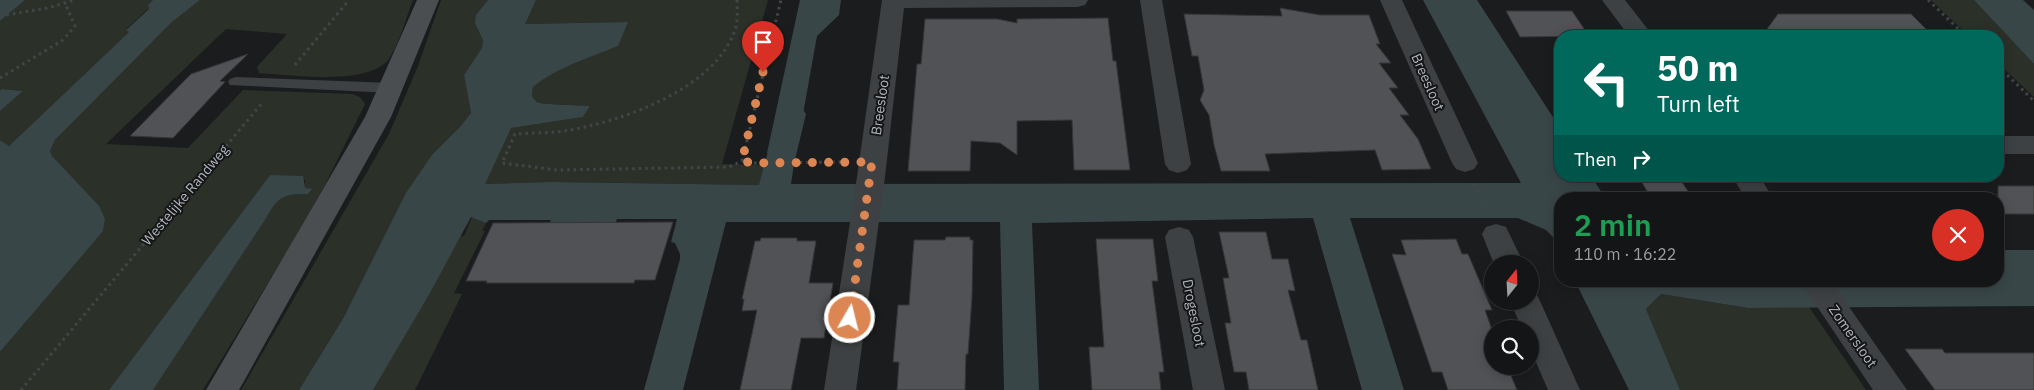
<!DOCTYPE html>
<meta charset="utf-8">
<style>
body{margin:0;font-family:"IBM Plex Sans",sans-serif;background:#1d1e1f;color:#f1f3f6;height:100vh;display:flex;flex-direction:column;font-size:19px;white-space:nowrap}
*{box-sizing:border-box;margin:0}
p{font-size:16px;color:#9d9fa1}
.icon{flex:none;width:28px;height:28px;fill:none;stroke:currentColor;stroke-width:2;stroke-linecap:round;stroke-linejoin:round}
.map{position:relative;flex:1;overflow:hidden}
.drawer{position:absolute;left:1554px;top:192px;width:450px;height:95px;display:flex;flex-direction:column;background:#141516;border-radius:20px;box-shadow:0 2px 12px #0003,0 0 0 1px #333435}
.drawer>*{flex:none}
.banner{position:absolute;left:1554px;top:30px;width:450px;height:152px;border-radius:20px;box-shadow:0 2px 12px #0003,0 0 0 1px #333435;background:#00695c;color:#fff;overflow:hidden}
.needle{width:32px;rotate:18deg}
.tools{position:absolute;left:1484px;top:255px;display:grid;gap:10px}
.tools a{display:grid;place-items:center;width:55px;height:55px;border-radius:50%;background:#141516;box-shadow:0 2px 12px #0003,0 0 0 1px #333435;font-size:25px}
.pin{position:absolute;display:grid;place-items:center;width:42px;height:42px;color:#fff;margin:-51px -21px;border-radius:50% 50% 50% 0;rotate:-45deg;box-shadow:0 0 5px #0007}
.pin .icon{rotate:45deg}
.me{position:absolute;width:55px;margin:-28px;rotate:8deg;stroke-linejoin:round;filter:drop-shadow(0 0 4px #0008)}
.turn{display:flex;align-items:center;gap:18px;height:105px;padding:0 20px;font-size:22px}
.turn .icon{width:65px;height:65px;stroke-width:2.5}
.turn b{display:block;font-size:35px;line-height:42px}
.then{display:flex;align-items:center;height:48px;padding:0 20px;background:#0003;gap:10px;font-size:19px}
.round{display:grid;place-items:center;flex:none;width:52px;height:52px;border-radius:26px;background:#1d1e1f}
.overview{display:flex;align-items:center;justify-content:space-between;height:85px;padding:0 20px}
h1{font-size:30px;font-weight:600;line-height:38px;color:#1e9e55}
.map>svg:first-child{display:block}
.green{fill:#2b3129}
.water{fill:#394648}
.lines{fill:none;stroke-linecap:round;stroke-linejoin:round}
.canal{fill:#394648;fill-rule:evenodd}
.building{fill:#505255;stroke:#353639}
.path{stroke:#434648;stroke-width:3;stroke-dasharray:2.5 4;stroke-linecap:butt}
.lane{fill:#3e4143;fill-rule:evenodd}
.street{fill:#3e4143;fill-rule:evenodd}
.secondary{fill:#4b4e51;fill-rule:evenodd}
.route{stroke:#dc8654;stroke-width:9;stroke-dasharray:0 16.2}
.labels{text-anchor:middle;stroke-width:4;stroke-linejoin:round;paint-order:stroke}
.street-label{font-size:14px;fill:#afb6bb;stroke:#161618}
</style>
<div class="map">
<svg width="2034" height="390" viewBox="0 0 2034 390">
<rect width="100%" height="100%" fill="#1b1c1d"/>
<g class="green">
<path d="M25,0H153L148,5L149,8L126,29L129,32L9,146L0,140V111L23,91L2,89L0,91V21Z"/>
<path d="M200,0H413C407,15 398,48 388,60C367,86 291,75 259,73L257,67L287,34L226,29L106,144L188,148L243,90L353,94L361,98L365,104L324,187L286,253L203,390H153L265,220C277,198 281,193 309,194L304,188L305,180L270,175L109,390H0V352L103,230L105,219L52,156L50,151L55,140L172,22Z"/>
<path d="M441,0H488L477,15L483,40L482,48L464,75L471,113L459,128L299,390H241L389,134L418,66Z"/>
<path d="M536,0H768L722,164L765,165L761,185L551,182L484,184L510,128L583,117L590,106C580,105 542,105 537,102C535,100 533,98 532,96L533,87C558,67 589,58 618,46L627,22L524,24Z"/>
<path d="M1931,0H1974L2034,64V97L1998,63V36H1969Z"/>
<path d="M472,217L486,223L482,231H485L454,293L462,294L415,390H373L461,236H464Z"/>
<path d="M1661,294L1748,308L1809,307L1866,390H1680L1646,309Z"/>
</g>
<g class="water">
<path d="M0,0H25L0,21Z"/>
<path d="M153,0H200L172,22L55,140L50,151L52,156L99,206L105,219L103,231L0,352V140L9,146L129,32L126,30L149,9L148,5Z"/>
<path d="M488,0H536L525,24L628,22L618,46C589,58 558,67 533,87L532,96C533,98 535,100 537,102C542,105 581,105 590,106L583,117L511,128L485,184L551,182L760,185L765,165L794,164L791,184L1521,183L1423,0H1477L1560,128V176H1591L1606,199H1560V250L1554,238L1546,230L1518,218H1350L1404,390H1362L1313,218L1032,223L1039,390H1004L1000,222H726L683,390H644L680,259V254L675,243L671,242L677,219H617L615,224H549L551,220H489L486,223L471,217L431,291L373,390H299L345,315L406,193L432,155L459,128L471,113L464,75L482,48L483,40L475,23L476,15Z"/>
<path d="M800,0H841L839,15L817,36L796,153H767Z"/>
<path d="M1974,0H2023L2034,10V64Z"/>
<path d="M2,89L23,91L0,111V91Z"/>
<path d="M270,175L303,176L305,188L312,189L308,194C282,193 277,198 265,220L153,390H109Z"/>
<path d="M1998,250H2034V306L1748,308L1661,294L1646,309L1680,390H1629L1575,281H1998Z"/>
</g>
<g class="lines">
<path class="canal" d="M792,105L802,108L806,114L786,197L788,201L784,208L773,212L759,207L755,200L778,114L782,108Z"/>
</g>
<g class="building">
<path d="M1280,8L1320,15H1369L1380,44H1376L1391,63H1379L1398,88H1389L1409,115H1400L1418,139L1431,169L1382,170L1375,150L1265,154L1270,171H1221L1214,145L1209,115L1200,100L1204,90L1198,56H1192L1184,14L1282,16Z"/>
<path d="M1506,11H1572L1589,36L1520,37Z"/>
<path d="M1778,14H1911L1933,36H1762Z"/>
<path d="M1108,18L1113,61H1116L1130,170H1074L1072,120L1017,121V155L1000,143L971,141L970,171H908L917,64H921L925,19H997L1017,23V19Z"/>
<path d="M248,54L220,81L225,82L173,138L130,136L191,74Z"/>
<path d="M1638,176H1678L1693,199H1652Z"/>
<rect x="1998" y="186" width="36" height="28"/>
<path d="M673,222L655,280H635L634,283H486L487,281H466L493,223Z"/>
<path d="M1219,232H1266L1272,259H1288L1295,291L1288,290L1301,340H1307L1318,390H1249L1246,372H1234L1225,323H1231L1223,278H1229Z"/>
<path d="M946,237H970V240H973L972,297L968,354H966L965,390H897L899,362H893L898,305H909L914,240H945Z"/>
<path d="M761,238H797V241H816L809,283H833L824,338H801L791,390H740L757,310L742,311L744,299H742L755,241H760Z"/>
<path d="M1096,239H1153L1158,281H1152L1164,372H1159L1161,390H1092L1089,347H1104Z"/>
<path d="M1456,239L1462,254H1468L1492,310H1485L1492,330V366H1507L1517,390H1448L1442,372H1432L1392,254L1406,255L1401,240Z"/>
<path d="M1905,349H1942L1945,353H2034V390H1935Z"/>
</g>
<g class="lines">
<g class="path">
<path d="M737,0C737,9 738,18 736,27C718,88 622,122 564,131C548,133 531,133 515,134L502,163L557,170L729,167L742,161L753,163L844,162"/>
<path d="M1928,0L1966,36"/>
<path d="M0,16L48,8L74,0"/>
<path d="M295,65L349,0"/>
<path d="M1998,66L2034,101"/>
<path d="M0,78L63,40L75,26L65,3"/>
<path d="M742,161L781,0"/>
<path d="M1474,184L1487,213"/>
<path d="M21,390L263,102"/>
</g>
<path class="lane" d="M236,77L392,83L398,85L400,88L398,91L392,93L230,85L228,82L230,79Z"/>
<g class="street">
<path d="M882,0H1088L1085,5L1077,7L904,8L885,177L856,390H824L857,177Z"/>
<path d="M1140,0H1162L1191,164L1187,170L1178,173L1169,170L1165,164Z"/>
<path d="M1380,0H1402L1478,163L1474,169L1465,172L1456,169L1452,163Z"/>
<path d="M1602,0H1625L1653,36H1629Z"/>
<rect x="1998" y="136" width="36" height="18"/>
<path d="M1732,176H1759L1774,199H1746Z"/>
<path d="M1496,224L1506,227L1524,264H1494L1482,234L1486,227Z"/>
<path d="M1179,227L1189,230L1193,237L1225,390H1193L1165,237L1169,230Z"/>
<path d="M1800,281H1831L1907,390H1873Z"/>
<path d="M1530,291L1536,293L1540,301L1580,390H1548L1530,348V329H1522L1510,301H1530Z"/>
</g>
<path class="secondary" d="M417,0H439L391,117L239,390H206L365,117Z"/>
</g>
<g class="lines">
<path class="route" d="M763,72L742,161L753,163L872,162L850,318"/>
</g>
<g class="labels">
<g class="street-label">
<text transform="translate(1428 82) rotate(66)" y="5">Breesloot</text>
<text transform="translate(880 105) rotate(-82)" y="5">Breesloot</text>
<text transform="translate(185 195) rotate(-50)" y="5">Westelijke Randweg</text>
<text transform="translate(1194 313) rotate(79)" y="5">Drogesloot</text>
<text transform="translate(1853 336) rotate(55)" y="5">Zomersloot</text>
</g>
</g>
</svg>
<div class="tools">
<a><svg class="needle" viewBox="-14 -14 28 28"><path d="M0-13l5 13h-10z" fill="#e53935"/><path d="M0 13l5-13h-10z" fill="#9d9fa1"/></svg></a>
<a><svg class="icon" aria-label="search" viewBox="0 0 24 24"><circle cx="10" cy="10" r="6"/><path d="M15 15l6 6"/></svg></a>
</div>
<div class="pin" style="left:763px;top:72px;background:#d93025"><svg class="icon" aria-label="arrive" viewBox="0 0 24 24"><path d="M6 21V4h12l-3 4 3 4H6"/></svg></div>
<svg class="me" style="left:850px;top:318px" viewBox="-20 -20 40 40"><circle r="17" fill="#dc8654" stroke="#fff" stroke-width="3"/><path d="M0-11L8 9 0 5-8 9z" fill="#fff"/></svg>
<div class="banner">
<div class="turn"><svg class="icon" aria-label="left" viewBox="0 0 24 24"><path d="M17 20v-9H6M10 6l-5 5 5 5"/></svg><div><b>50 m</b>Turn left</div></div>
<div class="then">Then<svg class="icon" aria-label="right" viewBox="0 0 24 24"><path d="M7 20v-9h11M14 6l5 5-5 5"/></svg></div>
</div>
<section class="drawer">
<div class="overview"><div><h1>2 min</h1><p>110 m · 16:22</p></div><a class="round" style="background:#d93025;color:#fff"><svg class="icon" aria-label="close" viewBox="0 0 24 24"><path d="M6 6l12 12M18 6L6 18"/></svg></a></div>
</section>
</div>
